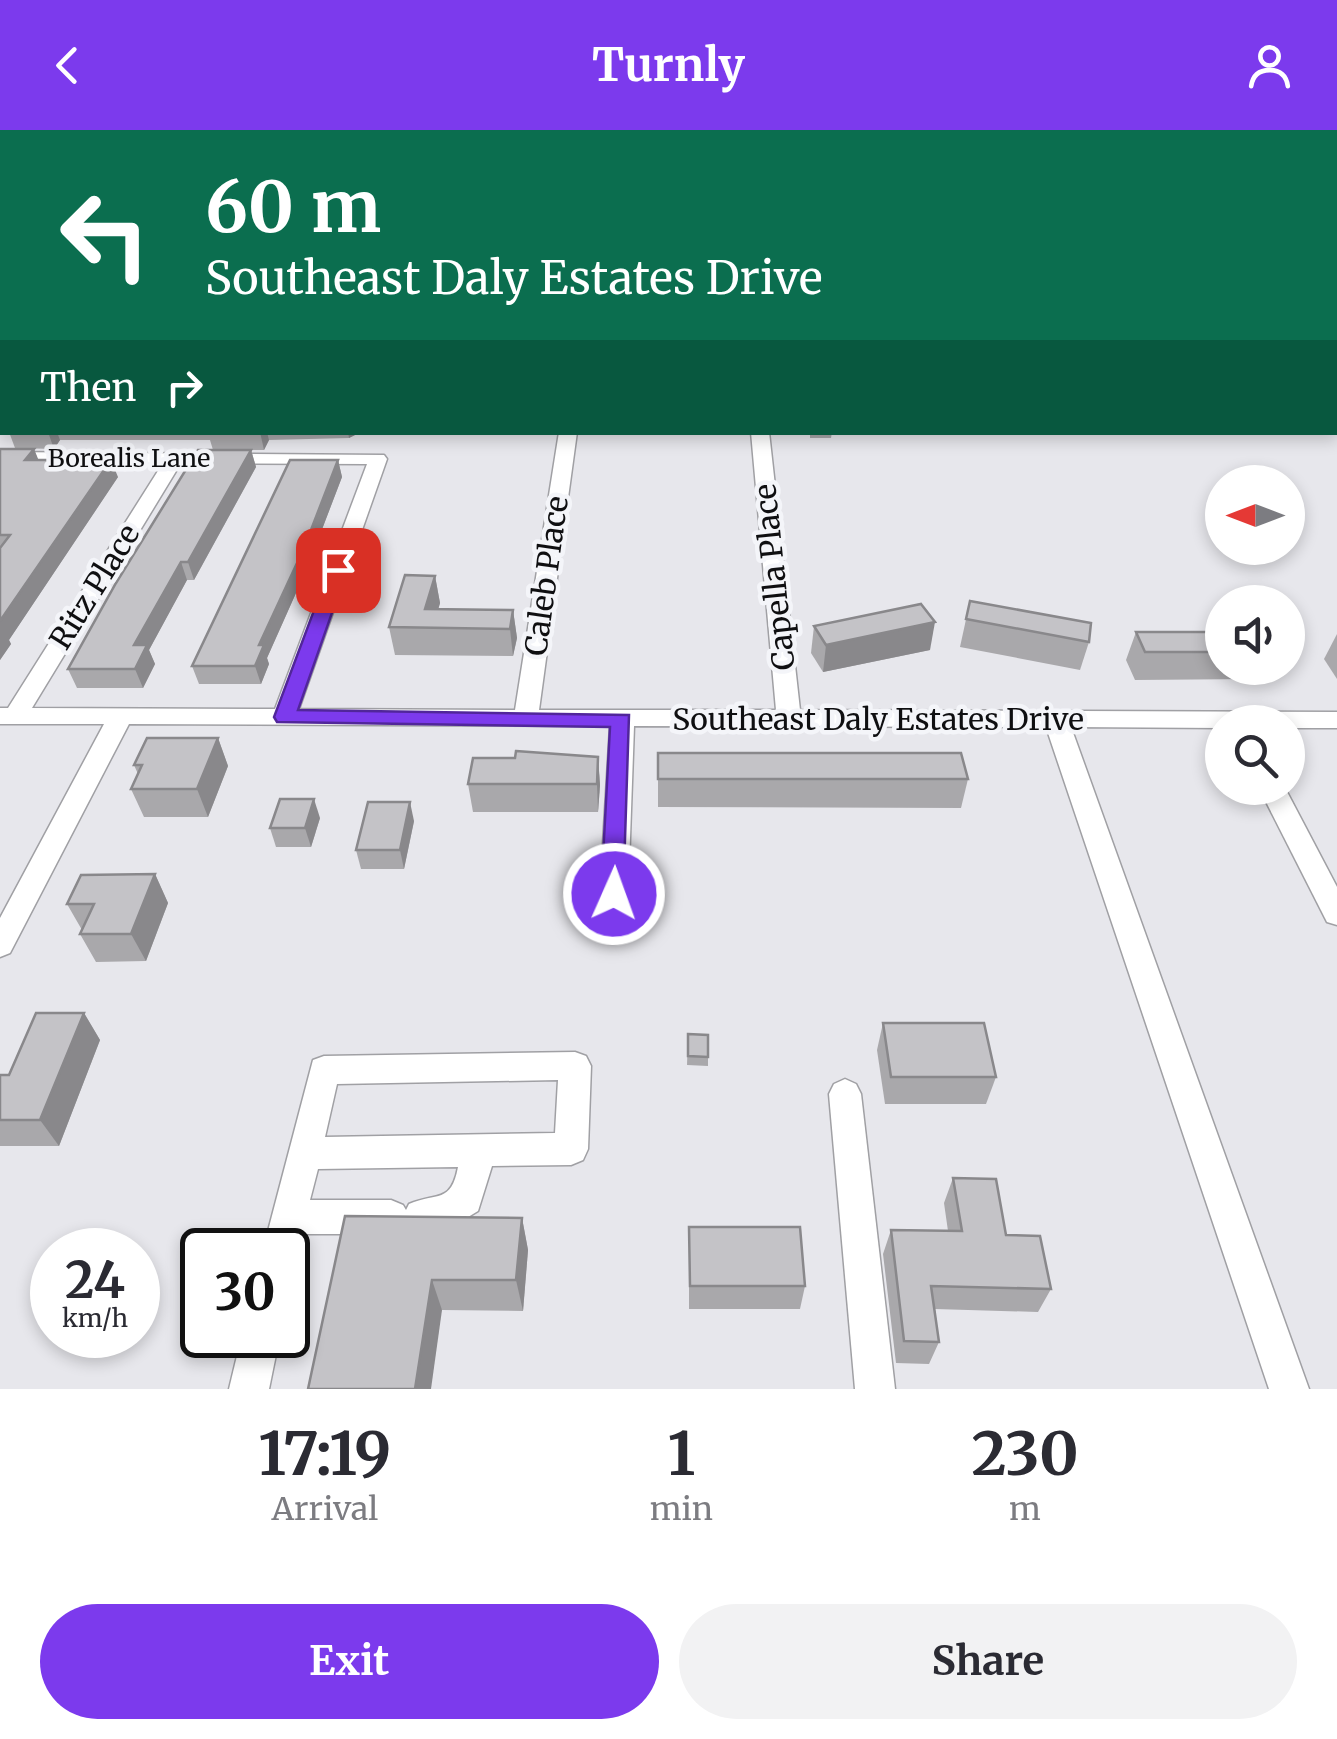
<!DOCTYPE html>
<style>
body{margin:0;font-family:Merriweather,serif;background:#f2f2f3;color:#2b2b33;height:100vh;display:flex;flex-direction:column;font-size:38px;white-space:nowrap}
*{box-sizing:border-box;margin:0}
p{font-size:32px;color:#7c7c81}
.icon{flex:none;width:55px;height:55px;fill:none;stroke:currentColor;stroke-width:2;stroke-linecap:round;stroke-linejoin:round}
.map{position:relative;height:1259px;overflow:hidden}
.drawer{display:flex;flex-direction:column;background:#fff;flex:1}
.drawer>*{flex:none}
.top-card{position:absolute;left:0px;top:0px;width:1338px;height:305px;box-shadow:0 5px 15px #0003;background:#0b6e4f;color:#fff;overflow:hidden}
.needle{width:65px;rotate:270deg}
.controls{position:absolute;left:1205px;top:335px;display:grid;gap:20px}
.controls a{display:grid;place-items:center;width:100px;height:100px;border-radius:50%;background:#fff;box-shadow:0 5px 15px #0003;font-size:50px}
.speed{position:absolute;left:30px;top:1098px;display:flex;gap:20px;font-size:50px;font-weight:700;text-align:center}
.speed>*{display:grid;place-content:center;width:130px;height:130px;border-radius:50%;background:#fff;box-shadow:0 5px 15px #0003;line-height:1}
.speed small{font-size:25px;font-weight:400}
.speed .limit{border:5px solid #111;border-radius:15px;background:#fff;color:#111}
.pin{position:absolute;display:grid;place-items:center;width:85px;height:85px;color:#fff;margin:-42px;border-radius:20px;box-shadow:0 5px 15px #0006}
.me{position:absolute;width:110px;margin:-55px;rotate:2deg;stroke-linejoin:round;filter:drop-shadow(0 0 8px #0008)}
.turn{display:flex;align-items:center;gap:35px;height:210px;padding:0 40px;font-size:45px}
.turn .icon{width:130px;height:130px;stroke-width:2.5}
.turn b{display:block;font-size:70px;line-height:85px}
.then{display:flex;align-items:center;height:95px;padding:0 40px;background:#0003;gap:20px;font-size:38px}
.eta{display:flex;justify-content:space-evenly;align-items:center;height:170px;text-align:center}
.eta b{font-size:60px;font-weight:700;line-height:70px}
.primary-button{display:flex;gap:20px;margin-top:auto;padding:20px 40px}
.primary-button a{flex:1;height:115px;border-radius:60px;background:#7c3aed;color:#fff;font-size:40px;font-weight:700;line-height:115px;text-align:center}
.primary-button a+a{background:#f2f2f3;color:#2b2b33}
header{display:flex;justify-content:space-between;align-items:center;height:130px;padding:0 40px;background:#7c3aed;color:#fff;font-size:45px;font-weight:700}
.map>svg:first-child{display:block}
.green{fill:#b9cea0}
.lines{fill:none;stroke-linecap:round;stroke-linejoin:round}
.minor-casing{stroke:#a0a0a4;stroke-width:3}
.major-casing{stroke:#a0a0a4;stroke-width:3}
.path{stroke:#a1a1a5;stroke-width:2.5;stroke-dasharray:1 4;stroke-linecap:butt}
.minor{fill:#fff;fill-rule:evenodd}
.major{fill:#fff;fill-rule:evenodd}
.wall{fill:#a9a8ab}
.shaded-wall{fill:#89888b}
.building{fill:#c4c3c7;stroke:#89888b;stroke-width:2.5}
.route{fill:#7c3aed;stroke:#51269a;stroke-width:2.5}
.labels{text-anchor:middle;stroke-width:9;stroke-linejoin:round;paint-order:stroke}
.far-street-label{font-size:25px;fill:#0f0f11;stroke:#f4f5f9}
.street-label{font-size:30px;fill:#0f0f11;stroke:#f4f5f9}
</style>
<header><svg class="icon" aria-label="back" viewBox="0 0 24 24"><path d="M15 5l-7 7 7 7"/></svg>Turnly<svg class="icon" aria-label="person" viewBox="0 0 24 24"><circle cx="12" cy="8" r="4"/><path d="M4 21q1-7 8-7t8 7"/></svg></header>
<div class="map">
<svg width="1337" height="1259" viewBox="0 0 1337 1259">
<rect width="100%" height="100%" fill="#e7e7ec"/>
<path class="green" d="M996,0H1337V89L1335,2Z"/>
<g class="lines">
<defs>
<g id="minor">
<rect x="623" y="0" width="10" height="2"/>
<rect x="751" y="0" width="10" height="2"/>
<path d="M1241,0H1257L1258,2H1243Z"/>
<rect x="1335" y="26" width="2" height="7"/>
<rect x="0" y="54" width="2" height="8"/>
<path d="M559,302H577L539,580H776L751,302H769L800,580L1337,582V598H1288V592H1222V598L1071,597L1309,1259H1269L1046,597L634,596L628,764L624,772L614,775L604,772L600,764L610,596L129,594L10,823L0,827V788L104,594H0V578H8L163,333L0,332V322L384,325L387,329L299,579L515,580ZM181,333L367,334L275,579L32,578Z"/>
<path d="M1259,658H1285L1337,757V795L1327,792Z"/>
<path d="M575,922L586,926L591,936L588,1019L583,1030L571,1035L492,1036L478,1081L450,1098L421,1103L406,1093L403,1099L391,1104H303L294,1133L288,1135V1120H263L313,930L324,926ZM558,950L555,1003L325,1007L337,954ZM458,1037C451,1074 437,1062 409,1074L406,1080L403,1075L391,1070H310L318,1039Z"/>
<path d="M845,949L856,954L861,964L895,1259H855L829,964L834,954Z"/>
<path d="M242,1205H280L269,1259H229Z"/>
</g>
<g id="major">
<rect x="0" y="247" width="2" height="12"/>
<rect x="1335" y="257" width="2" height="14"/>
</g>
</defs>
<use href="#minor" class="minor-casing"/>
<use href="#major" class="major-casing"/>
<path class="path" d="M944,0L953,2"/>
<use href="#minor" class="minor"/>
<use href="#major" class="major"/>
</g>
<g class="wall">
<path d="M9,302H361L349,308L269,310L264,320H251L256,337L194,450H187L149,520L155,534L143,558H77L68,539L213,320L210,310H60L54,319L15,318Z"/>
<path d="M810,302H832L831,308H810Z"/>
<path d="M0,319H34L38,330L118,347L9,510L11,514L0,530Z"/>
<path d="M338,330L342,347L308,436L267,528L269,534L261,554H199L192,536Z"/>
<path d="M435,446L440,473L438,479L513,480L517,508L513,526L395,525L389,497Z"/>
<path d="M970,471L1089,512L1080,540L960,517Z"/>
<path d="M814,496L930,520L823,542L811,523Z"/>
<path d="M1136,502H1222V538H1257L1252,549L1135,550L1126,530Z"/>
<path d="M1337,504V549L1324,529Z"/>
<path d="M218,608L228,636L208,687H144L131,659L138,644L134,635Z"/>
<path d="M658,623L968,649L961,678L658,677Z"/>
<path d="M598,627L600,655L598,682H473L468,654Z"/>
<path d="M320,688L311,717H276L270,698Z"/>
<path d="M414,691L404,739H361L356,720Z"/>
<path d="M155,744L168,773L146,831L96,832L80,804L82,800L67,774Z"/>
<path d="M84,883L100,910L59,1016H0V945H9Z"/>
<path d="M883,893L996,947L986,974H885L877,920Z"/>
<path d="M688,904L708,905V936L687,935Z"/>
<path d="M953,1048L1006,1105L1051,1159L1038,1182L935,1179L939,1212L929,1234L896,1233L883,1124L891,1100L948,1101L944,1073Z"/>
<path d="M345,1086L522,1088L528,1120L523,1181L442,1180Z"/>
<path d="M689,1097L805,1156L800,1179H689Z"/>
</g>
<g class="shaded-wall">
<path d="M2,96V116L0,118V98Z"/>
<path d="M2,202V221L0,222V203Z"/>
<path d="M48,302H57L60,310L54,319Z"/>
<path d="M260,302H267L269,310L264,320Z"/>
<path d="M348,302H361L349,308Z"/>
<path d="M34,319L41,336L25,330Z"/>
<path d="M251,320L256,337L194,450L188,432Z"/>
<path d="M111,330L118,347L9,510L11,514L0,530V491Z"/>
<path d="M338,330L342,347L308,436L267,528L269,534L261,554L255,536L259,515Z"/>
<path d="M181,432L187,450L149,520L155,534L143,558L135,539L134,515Z"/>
<path d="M435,446L440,473L433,498L425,479Z"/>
<path d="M513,480L517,508L513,526L510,499Z"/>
<path d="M935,492L930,520L823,542L826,515Z"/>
<path d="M218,608L228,636L208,687L197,659Z"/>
<path d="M598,627L600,655L598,682L597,654Z"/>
<path d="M314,669L320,688L311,717L305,698Z"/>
<path d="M410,672L414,691L404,739L400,720Z"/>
<path d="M155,744L168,773L146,831L131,804Z"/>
<path d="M84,883L100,910L59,1016L40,990Z"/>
<path d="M522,1088L528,1120L523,1181L516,1150Z"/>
<path d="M432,1150L442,1180L431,1259H415Z"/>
</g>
<g class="building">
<path d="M330,0H365L363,2H328Z"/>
<path d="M525,0H543L542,2H524Z"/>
<rect x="649" y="0" width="84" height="2"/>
<path d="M780,0H927L928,2H780Z"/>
<path d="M0,73H2V96L0,98Z"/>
<path d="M2,164V202L0,203V167Z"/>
<path d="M0,319H34L25,330H111L0,491V418L10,405H0Z"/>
<path d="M198,320H251L188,432H181L134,515H147L135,539H68L116,453Z"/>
<path d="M290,330H338L304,418L259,515H264L255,536H192Z"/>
<path d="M405,445L435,446L425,479L513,480L510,499L389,497Z"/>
<path d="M970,471L1091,493L1089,512L966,489Z"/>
<path d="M921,474L935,492L826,515L814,496Z"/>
<path d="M1136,502H1222V522H1145Z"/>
<path d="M147,608H218L197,659H131L142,635H134Z"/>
<path d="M516,621L598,627L597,654H468L473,628H515Z"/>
<path d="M658,623H961L968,649H658Z"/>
<path d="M280,669H314L305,698H270Z"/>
<path d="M368,672H410L400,720H356Z"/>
<path d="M155,744L131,804H80L94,774H67L81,745Z"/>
<path d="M36,883H84L40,990H0V945H9Z"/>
<path d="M883,893H984L996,947H891Z"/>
<path d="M688,904L708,905V927L688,926Z"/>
<path d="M953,1048L996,1049L1006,1105L1040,1106L1051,1159L931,1156L939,1212L904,1211L891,1100L962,1101Z"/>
<path d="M345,1086L522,1088L516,1150H432L415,1259H308Z"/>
<path d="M689,1097H800L805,1156H690Z"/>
</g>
<path class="route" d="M331,435L347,440L298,580L629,585L623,771H605L601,764L610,597L277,592L274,587Z"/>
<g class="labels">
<g class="far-street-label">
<text x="129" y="337">Borealis Lane</text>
</g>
<g class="street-label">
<text transform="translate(547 446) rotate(-82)" y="10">Caleb Place</text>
<text transform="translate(775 447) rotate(-96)" y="10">Capella Place</text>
<text transform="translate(95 457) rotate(-58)" y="10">Ritz Place</text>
<text x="878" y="600">Southeast Daly Estates Drive</text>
</g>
</g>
</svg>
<div class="controls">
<a><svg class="needle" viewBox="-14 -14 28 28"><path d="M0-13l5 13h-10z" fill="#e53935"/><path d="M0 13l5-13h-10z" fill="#7c7c81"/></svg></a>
<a><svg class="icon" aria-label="sound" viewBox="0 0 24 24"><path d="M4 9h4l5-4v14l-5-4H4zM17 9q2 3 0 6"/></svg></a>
<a><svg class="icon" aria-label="search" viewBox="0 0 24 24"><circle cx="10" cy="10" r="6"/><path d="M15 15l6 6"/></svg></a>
</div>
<div class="speed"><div>24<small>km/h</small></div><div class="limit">30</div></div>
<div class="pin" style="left:338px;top:440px;background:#d93025"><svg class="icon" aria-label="arrive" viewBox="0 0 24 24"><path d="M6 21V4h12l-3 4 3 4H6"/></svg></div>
<svg class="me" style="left:614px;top:764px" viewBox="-20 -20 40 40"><circle r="17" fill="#7c3aed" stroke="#fff" stroke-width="3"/><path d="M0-11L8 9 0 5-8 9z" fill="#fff"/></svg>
<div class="top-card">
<div class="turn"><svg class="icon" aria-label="left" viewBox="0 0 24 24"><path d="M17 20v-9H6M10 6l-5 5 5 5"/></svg><div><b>60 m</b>Southeast Daly Estates Drive</div></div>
<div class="then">Then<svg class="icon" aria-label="right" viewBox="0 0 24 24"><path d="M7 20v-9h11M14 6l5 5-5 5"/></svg></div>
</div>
</div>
<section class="drawer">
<div class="eta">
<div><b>17:19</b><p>Arrival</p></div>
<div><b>1</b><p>min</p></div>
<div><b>230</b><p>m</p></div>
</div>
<div class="primary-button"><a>Exit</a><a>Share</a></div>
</section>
